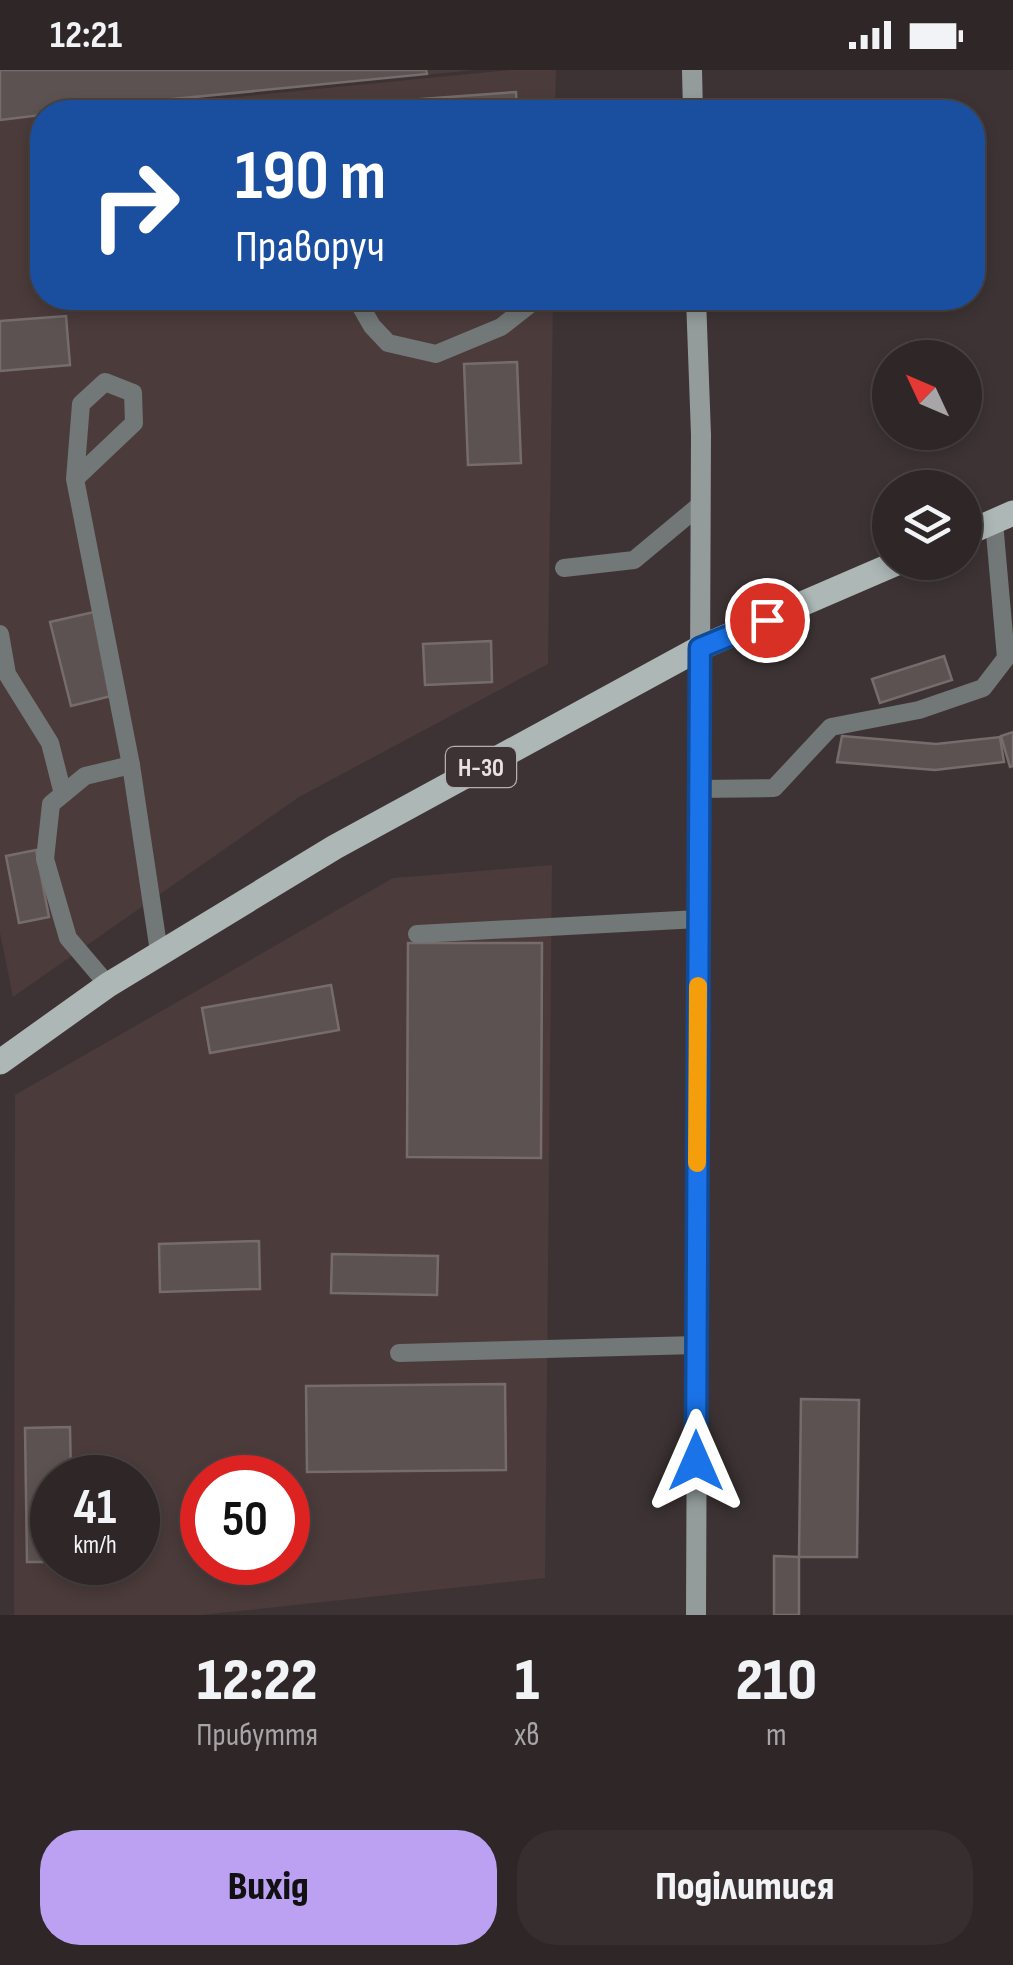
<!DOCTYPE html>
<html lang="uk">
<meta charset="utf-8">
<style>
body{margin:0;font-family:"Sofia Sans Condensed",sans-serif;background:#362e2f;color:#f1f3f6;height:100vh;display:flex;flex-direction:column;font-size:38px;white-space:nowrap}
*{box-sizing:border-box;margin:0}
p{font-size:32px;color:#a7a5a7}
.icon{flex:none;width:55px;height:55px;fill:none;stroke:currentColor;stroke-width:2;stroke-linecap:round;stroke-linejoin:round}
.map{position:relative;height:1545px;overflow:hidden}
.side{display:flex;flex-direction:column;background:#2e2627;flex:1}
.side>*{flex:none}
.hud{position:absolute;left:30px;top:30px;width:955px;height:210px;border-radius:40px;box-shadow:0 5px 15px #0003,0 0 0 2px #494344;background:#1a4fa0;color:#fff;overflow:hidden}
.needle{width:65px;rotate:314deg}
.buttons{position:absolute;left:872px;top:270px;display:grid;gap:20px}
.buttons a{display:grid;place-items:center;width:110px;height:110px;border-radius:50%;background:#2e2627;box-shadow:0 5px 15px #0003,0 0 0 2px #494344;font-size:50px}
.speed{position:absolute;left:30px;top:1385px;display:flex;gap:20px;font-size:50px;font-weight:700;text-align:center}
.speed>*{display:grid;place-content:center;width:130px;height:130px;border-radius:50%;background:#2e2627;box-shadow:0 5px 15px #0003,0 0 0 2px #494344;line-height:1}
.speed small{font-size:25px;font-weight:400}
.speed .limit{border:15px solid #d22;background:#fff;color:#111}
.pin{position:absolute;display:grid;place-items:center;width:85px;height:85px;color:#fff;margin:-42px;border:5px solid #fff;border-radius:50%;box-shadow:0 2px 10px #0007}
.me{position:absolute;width:110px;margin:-55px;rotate:0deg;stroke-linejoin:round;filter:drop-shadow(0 0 8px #0008)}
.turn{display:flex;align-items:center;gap:35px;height:210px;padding:0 40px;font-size:45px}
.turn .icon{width:130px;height:130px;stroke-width:2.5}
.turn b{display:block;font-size:70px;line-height:85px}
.eta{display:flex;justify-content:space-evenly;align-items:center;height:170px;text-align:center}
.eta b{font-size:60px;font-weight:800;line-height:70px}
.action{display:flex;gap:20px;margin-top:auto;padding:20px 40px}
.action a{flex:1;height:115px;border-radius:40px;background:#bca0f2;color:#111;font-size:40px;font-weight:800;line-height:115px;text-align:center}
.action a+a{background:#362e2f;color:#f1f3f6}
.status{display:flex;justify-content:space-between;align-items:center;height:70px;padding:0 50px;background:#2e2627;direction:ltr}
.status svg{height:28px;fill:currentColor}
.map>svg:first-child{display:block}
.built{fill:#4b3b3b;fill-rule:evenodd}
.building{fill:#5c5252;stroke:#776c6c;stroke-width:2.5}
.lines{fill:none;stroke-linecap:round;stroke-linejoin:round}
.lane{stroke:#727777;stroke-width:18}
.secondary{stroke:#939b9b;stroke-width:20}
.primary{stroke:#acb7b6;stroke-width:25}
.route-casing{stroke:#114b97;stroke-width:25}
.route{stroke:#1a73e8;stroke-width:18}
.slow{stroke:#f59e0b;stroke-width:18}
.labels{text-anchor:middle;stroke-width:10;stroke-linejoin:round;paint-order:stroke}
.shield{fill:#3d3334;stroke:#b5aeae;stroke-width:2.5}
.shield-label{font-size:25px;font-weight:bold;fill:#e8e2e2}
</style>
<div class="status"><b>12:21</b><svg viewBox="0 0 49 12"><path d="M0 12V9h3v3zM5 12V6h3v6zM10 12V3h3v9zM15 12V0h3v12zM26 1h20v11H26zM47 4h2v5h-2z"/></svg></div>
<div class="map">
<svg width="1013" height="1545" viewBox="0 0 1013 1545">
<rect width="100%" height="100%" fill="#3d3334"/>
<g class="built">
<path d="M0,0H475L42,42V45L14,48L42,47V228H553L548,594L299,727L13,927L0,863Z"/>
<path d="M509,0H556L555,42H85Z"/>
<path d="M552,795L545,1508L202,1545H14L15,1025L393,808ZM52,1408H138V1492H52ZM202,1408H288V1492H202Z"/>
</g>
<g class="building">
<path d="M0,0H426L427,4L42,42V45L0,50Z"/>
<path d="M516,22L517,42H355L354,34Z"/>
<path d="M66,246L70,295L0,301V251Z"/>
<path d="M517,292L521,393L468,395L464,294Z"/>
<path d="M94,542L115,625L71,636L50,552Z"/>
<path d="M491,571L492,612L425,615L423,574Z"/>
<path d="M944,586L952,610L880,633L872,609Z"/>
<path d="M1013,662V696L1010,697L1001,666Z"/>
<path d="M842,666L936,674L1000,667L1004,692L935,700L837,692Z"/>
<path d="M36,780L49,847L19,853L6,786Z"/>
<path d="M408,873H542L541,1088L407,1087Z"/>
<path d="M331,915L339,960L210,983L202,938Z"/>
<path d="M259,1171L260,1219L160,1222L159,1174Z"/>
<path d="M332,1184L438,1186L437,1225L331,1223Z"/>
<path d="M505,1314L506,1400L307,1402L306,1316Z"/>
<path d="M801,1329L859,1330L857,1487H799Z"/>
<path d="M70,1357L71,1408H52V1492H27L25,1358Z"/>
<path d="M774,1486L799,1487V1545H774Z"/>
</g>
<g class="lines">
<g class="lane">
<path d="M356,228L372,256L388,273L436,284L501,257L538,228"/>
<path d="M75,409L134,353L133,323L105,312L81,334L75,409L131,695L159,882"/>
<path d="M564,498L634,490L700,435"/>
<path d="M0,564L7,604L50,673L63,724"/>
<path d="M697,719L774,718L831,657L919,640L983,618L1006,588L994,452"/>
<path d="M417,864L698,849"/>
<path d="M108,915L68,868L45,789L51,734L85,706L131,695"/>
<path d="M399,1283L697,1275"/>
</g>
<g class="secondary">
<path d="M692,0L693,42"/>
<path d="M696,1545L701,365L696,228"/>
</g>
<g class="primary">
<path d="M965,464L1013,443"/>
<path d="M0,992L108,915L335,777L700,578L899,492"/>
</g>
</g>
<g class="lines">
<defs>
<path id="route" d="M696,1391L700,578L767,550"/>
</defs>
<use href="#route" class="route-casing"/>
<use href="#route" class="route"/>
<path class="slow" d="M697,1093L698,916"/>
</g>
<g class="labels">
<rect class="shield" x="446" y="677" width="70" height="40" rx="8"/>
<g class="shield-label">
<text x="481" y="706">Н-30</text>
</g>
</g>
</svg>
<div class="buttons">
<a><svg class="needle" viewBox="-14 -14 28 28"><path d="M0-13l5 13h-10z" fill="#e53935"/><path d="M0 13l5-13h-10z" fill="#a7a5a7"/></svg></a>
<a><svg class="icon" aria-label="layers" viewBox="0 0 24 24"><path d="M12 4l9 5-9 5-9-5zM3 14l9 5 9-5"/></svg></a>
</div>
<div class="speed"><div>41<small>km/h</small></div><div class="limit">50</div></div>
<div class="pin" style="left:767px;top:550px;background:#d93025"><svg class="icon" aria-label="arrive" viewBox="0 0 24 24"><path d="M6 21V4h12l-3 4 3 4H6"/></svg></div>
<svg class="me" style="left:696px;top:1391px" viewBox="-20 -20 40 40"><path d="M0-17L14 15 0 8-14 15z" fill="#1a73e8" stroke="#fff" stroke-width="4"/></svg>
<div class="hud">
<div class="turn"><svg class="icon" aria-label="right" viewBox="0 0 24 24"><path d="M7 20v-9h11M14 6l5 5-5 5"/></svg><div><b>190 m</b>Праворуч</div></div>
</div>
</div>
<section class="side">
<div class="eta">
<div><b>12:22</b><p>Прибуття</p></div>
<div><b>1</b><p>хв</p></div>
<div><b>210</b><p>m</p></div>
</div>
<div class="action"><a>Вихід</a><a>Поділитися</a></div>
</section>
